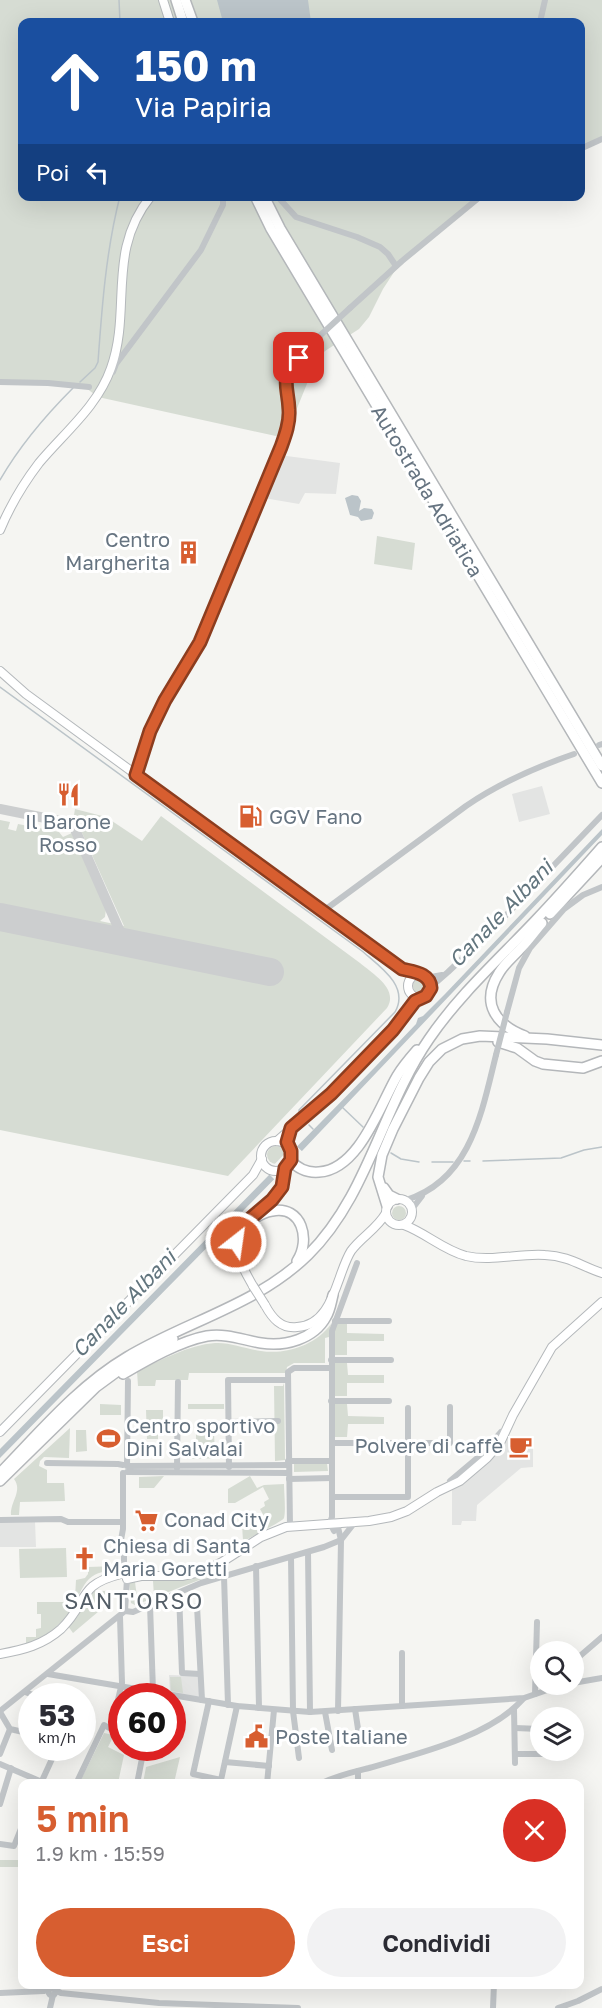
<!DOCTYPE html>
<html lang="it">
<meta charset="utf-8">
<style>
body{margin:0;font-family:"Golos Text",sans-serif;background:#f2f2f3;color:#2b2b33;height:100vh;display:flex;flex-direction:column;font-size:22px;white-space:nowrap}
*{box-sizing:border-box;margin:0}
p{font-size:20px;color:#7c7c81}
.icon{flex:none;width:33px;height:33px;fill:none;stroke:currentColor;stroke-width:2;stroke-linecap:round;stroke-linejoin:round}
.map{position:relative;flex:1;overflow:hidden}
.drawer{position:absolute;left:18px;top:1779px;width:566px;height:210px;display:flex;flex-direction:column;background:#fff;border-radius:12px;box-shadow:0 6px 24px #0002}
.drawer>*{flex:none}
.banner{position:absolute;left:18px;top:18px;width:567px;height:183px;border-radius:12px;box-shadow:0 6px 24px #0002;background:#1a4fa0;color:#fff;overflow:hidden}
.buttons{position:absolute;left:530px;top:1641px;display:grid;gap:12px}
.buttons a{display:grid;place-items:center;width:54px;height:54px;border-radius:50%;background:#fff;box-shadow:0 6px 24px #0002;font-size:30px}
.speed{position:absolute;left:18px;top:1683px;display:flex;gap:12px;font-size:30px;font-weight:700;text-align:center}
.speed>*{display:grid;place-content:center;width:78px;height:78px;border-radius:50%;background:#fff;box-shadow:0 6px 24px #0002;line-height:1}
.speed small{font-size:15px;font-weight:400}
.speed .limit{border:9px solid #d22;background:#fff;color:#111}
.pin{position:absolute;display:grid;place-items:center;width:51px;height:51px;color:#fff;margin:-26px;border-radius:12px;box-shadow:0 3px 9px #0006}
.me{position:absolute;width:66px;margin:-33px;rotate:30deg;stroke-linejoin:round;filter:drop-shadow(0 0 4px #0008)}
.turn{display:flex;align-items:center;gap:21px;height:126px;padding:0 18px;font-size:27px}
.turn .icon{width:78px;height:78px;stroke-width:2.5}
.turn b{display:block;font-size:42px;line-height:51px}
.then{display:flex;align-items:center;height:57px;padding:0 18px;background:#0003;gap:12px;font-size:22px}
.round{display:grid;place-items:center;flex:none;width:63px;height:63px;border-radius:32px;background:#f2f2f3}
.headline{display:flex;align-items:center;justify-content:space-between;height:102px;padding:0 18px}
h1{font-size:36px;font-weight:600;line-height:45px;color:#d75e30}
.primary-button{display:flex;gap:12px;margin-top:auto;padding:12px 18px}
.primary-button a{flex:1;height:69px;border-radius:36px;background:#d75e30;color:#fff;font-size:24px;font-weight:600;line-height:69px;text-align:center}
.primary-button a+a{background:#f2f2f3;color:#2b2b33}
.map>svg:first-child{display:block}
.built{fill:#e3e4e3}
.green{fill:#d6dcd3}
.water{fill:#bbc4c9}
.pier{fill:#f5f5f2}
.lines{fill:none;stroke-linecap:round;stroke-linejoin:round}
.stream{stroke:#bbc4c9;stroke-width:1.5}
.taxiway{stroke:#cccecf;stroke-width:10}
.runway{stroke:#cccecf;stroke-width:28}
.major-casing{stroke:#b4b8bb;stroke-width:10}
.highway-casing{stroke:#b4b7ba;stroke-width:12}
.minor{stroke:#c1c5c8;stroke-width:6}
.major{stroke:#fff;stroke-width:8}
.highway{stroke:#fff;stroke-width:9}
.major-bridge-casing{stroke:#b4b8bb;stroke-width:10;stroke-linecap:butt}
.minor-bridge{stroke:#c1c5c8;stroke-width:6}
.major-bridge{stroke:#fff;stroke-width:8}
.route-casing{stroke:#8c3d1f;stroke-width:15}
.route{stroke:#d75e30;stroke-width:10}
.labels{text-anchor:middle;stroke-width:6;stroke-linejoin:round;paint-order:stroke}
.street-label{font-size:20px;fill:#667481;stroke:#fff}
.poi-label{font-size:20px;fill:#667481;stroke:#fff;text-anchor:start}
.water-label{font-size:21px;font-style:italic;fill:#62757e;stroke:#fff}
.quarter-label{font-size:22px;letter-spacing:1.5px;fill:#545e67;stroke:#fff}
</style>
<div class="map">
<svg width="602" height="2008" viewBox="0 0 602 2008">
<rect width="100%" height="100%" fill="#f5f5f2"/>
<g class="built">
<path d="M279,455L340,463L336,494L305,493L299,504L264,498Z"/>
<path d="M542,786L550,814L519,822L512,794Z"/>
<path d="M509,1436L533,1437V1467L521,1468L477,1505L476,1521H462L461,1525H452V1487L497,1450Z"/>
<path d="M0,1521H35L36,1547H0Z"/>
<path d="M169,1675L199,1676L200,1697L170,1693Z"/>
</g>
<g class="green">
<path d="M0,0H602V140L581,150L580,22H22V196L481,197L398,266L383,289L369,317L359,329L325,351L317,359L285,438L98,397L86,388L0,382Z"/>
<path d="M377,536L415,543L412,570L374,564Z"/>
<path d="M75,809L106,817L142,841L161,816L360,963C373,974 399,989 387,1008L228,1176L0,1130V820L10,822L8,829L16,831L18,824L59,832L63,837L72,833L106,909L105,917L100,921L124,926L74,815Z"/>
<circle cx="420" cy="986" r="7"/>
<circle cx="276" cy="1155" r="9"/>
<circle cx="399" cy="1213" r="7"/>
<path d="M337,1321L347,1322V1333L384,1334V1341H347V1355H335L334,1330Z"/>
<path d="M331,1324L329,1337L325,1338V1363H294L287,1367L286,1373H189L188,1380H156L155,1386H138L137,1371C162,1360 188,1345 215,1343C230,1342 246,1349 261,1351C286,1355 316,1345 331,1324Z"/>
<path d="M335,1363H347L348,1375H384V1383H347V1396H335Z"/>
<path d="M284,1383L285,1460L275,1461L274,1386H283Z"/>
<path d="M100,1404L121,1405V1415H100Z"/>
<rect x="188" y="1404" width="36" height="5"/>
<path d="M335,1404H347L348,1416L384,1417V1424H348L347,1437H335Z"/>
<path d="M146,1410H163V1423L158,1424V1439H147Z"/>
<path d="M70,1428L69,1458L44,1457L40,1461L39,1466L47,1470V1483H64L65,1501L20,1502L19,1515H11C10,1502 23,1491 14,1479Z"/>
<path d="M76,1430H86L87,1451L76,1452Z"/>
<path d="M196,1433H214L215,1453H222L223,1458L187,1459V1452H196Z"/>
<path d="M294,1464H327L328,1471L294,1472Z"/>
<path d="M164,1476L154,1488H139V1477Z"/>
<path d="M250,1476L257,1488L264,1485L284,1484C284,1492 286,1511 284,1518C282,1522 250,1537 243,1542C243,1533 240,1521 247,1515L256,1527L263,1524L265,1518L260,1509L265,1506L264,1502L269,1499L263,1487L235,1503H228V1489Z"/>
<path d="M66,1548L67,1577L20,1578L19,1549Z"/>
<path d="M228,1562L229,1570C197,1579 166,1594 135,1605L131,1603L129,1582H135L137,1597L154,1596L153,1581L182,1579Z"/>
<path d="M117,1566L115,1569C107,1571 96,1572 89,1579C82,1586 78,1598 73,1607C63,1624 44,1638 26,1644V1637H36V1629L41,1628V1614H37V1602H72L75,1598L76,1580L85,1578L88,1574V1567Z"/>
<path d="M91,1591H105V1606L73,1633L68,1626L77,1617Z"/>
<path d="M170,1677H181L183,1693L171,1691Z"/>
<path d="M104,1733L114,1735L108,1747L124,1755L118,1783L79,1784Z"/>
<path d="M180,1757L174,1783H143L146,1767Z"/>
<rect x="0" y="1860" width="22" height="7"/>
</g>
<g class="water">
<path d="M217,0H308L311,22H223Z"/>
<path d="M352,495L358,496L361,501L359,511L364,508L372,509L374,513L372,519L361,521L358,517L350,515L345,498Z"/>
<path d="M602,829V835L302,1151L0,1458V1449L375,1067L416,1024L418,1018L423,1016L445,994Z"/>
</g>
<path class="pier" d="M294,1144L304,1153L276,1181L267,1172Z"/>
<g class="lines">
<g class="stream">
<path d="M119,0L120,22"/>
<path d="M80,382L95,368L98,362C102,306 106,251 120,196"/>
<path d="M0,480C19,447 46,415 73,388"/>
<path d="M0,687L362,951C379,966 410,986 395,1012L299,1110V1113"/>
<path d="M342,1107L363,1127"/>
<path d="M309,1125L313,1129"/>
<path d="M391,1153L401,1159L419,1162"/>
<path d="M464,1161H470"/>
<path d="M483,1161L561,1158L584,1150L602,1147"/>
<path d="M432,1162H453"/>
</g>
<path class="taxiway" d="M0,809L70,823L74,827L125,943"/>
<path class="runway" d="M0,917L270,972"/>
<defs>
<g id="major">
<path d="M163,0L170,22"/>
<path d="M0,530C10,506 23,484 39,463C64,433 98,406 111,368C132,310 106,251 151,196"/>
<path d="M0,671L26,694L392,962L402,969L420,974"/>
<circle cx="420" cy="986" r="12"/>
<path d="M277,1141L331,1094L393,1030L412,1005L419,998"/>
<circle cx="276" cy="1156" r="15"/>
<circle cx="399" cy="1212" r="13"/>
<path d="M252,1216C272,1200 282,1195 285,1168"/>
<path d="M404,1225C426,1233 443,1250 466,1256C492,1262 519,1253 545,1255C569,1256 581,1266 602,1273"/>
<path d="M242,1227C229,1247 243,1268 253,1286"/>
<path d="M265,1305C272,1318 281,1329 297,1327C334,1325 336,1275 351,1251C361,1237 377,1229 386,1213"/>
<path d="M0,1432L253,1175L262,1159"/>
<path d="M127,1579L141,1576H182L204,1571L222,1562L261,1537L286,1527L369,1521L391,1517L407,1511L437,1492L460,1481L487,1458L500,1443L513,1415L552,1347L602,1302"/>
<path d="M0,1654C23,1650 43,1645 61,1629C89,1602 76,1585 121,1574"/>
</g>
<g id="highway">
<path d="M176,0L183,22"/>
<path d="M185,0L193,22"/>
<path d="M255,196L271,229L602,783"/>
<path d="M264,196L280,228L602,766"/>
<path d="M550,914L602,858"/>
<path d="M525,1036C496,1025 480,1003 499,973C504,964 514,956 521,948C529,940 535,931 542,923"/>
<path d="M498,1042L517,1048L535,1061L543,1064L583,1068L602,1061"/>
<path d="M290,1160C298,1169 307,1173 319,1172C359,1170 380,1105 397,1076C403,1066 410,1058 417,1050"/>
<path d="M384,1188L389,1195L397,1199"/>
<path d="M387,1206L378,1177L382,1155L393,1129L419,1078L429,1062L442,1049L462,1039L480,1036L547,1039L602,1045"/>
<path d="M239,1231C248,1223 259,1213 272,1211C302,1205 311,1240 297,1261"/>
<path d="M123,1374C147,1360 180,1341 207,1336C226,1333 243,1340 261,1343C285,1347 314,1339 326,1317C330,1311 331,1303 333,1295"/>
<path d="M0,1473C40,1432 78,1386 127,1357C187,1321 257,1305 308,1255C368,1196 382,1107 429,1039C459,995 499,959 535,921C558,897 580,872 602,847"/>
<path d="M0,1481L96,1387L126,1365L173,1339"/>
</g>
</defs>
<use href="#major" class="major-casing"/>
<use href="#highway" class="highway-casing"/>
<g class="minor">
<path d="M540,22L545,0"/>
<path d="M580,149L602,139"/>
<path d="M277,196L296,217L357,237L380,247L388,254L396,266"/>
<path d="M350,308L402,261L481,196"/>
<path d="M113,372L116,364L201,250L223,205V196"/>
<path d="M0,382L48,383L89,387"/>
<path d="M599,745L602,744"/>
<path d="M136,775L150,731L165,700L200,642L281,447L288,422L289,410L286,381L287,373L313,342"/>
<path d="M322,912L466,806C500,783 536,767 574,754"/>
<path d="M425,976L431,977L442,975"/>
<path d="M432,986L448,972L487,935L602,815"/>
<path d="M507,1012L519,968L530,948L564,909L583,895L602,887"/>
<path d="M406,1200C471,1180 482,1111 496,1055"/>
<path d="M412,1209L422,1196"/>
<path d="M335,1321H389"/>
<path d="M331,1360H391"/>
<path d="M128,1381L127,1466L288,1465"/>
<path d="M331,1401H389"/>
<path d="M229,1422L278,1421"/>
<path d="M332,1443H450V1407"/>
<path d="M288,1461H332"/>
<path d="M47,1463L118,1464L123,1465"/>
<path d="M229,1467L228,1380H288"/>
<path d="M177,1468L178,1382"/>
<path d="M127,1472L289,1473"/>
<path d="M289,1479L332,1478"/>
<path d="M450,1481L482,1454L501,1432"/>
<path d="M332,1497H408V1408"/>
<path d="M0,1520L61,1519L68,1522H123"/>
<path d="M337,1523L341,1540L338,1711"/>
<path d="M290,1527L288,1372L294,1368H331"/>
<path d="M334,1531L330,1523L332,1517V1331L357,1263"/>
<path d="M308,1552L310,1712"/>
<path d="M291,1557L293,1711L299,1758"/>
<path d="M256,1566L259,1708"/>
<path d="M122,1573L124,1561V1545L121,1540L123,1529V1473"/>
<path d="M224,1576L228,1705"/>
<path d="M179,1593L182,1673L200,1674"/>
<path d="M150,1605L153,1691"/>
<path d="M197,1606L202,1700"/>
<path d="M125,1611L127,1579"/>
<path d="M402,1653V1706"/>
<path d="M573,1662L602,1637"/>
<path d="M48,1674L237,1706L310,1712L524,1698L565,1684"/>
<path d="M573,1683L602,1678"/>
<path d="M25,1692L36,1696"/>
<path d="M535,1694L537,1622"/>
<path d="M209,1701L193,1774L221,1780L237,1706"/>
<path d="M355,1709L360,1742"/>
<path d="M514,1709L515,1763"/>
<path d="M0,1711L125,1611L133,1612L201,1583L324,1547L341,1540L355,1522"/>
<path d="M0,1712L10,1729L32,1734"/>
<path d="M325,1712L332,1750"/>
<path d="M515,1728L540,1729"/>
<path d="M0,1754L10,1729"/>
<path d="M515,1754H547"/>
<path d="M225,1762L269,1766"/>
<path d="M0,1764L42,1782"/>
<path d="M358,1771V1784"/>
<path d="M41,1783L57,1748"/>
<path d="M76,1784L104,1725L111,1729L122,1683L120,1617"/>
<path d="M137,1784L144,1748"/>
<path d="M267,1784L274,1710"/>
<path d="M320,1784C335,1776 353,1772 369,1768C416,1754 490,1737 523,1699"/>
<path d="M0,1804L11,1768"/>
<path d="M0,1844L14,1846L22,1826"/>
<circle cx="52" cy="1992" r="3.5"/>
<path d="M55,1990L61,1993L159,2003L298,2008"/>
<path d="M0,1993L44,1991L49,1989"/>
<path d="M50,2008L53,1995"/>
<path d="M493,2008L494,1984"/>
<path d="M558,2008L578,2001L602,1989"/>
</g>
<use href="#major" class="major"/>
<use href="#highway" class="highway"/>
<defs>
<path id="major-bridge" d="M253,1286L265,1305"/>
</defs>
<use href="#major-bridge" class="major-bridge-casing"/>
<g class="minor-bridge">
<path d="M313,342L350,308"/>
<path d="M496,1055L507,1012"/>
</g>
<use href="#major-bridge" class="major-bridge"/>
</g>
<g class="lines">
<defs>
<path id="route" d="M236,1242L239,1231L244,1224L272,1200L282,1187L285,1168L291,1160V1151L287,1142L291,1128L331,1094L393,1030L415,1001L426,996L431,988C430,973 414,972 402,969L136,775L150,731L165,700L200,642L281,447C285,436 290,423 289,410C288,384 279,381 299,358"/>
</defs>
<use href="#route" class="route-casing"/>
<use href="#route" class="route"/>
</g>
<defs>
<symbol id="building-bare" viewBox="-9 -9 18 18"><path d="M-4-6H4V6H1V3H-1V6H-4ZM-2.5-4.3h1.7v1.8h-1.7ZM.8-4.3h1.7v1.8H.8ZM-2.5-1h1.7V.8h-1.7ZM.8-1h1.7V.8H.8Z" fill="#d75e30" stroke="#fff" stroke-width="2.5" paint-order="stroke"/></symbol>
<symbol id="restaurant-bare" viewBox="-9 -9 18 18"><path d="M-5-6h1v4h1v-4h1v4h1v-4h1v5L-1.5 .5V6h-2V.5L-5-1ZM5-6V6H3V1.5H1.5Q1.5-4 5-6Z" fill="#d75e30" stroke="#fff" stroke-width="2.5" paint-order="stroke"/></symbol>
<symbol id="fuel-bare" viewBox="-9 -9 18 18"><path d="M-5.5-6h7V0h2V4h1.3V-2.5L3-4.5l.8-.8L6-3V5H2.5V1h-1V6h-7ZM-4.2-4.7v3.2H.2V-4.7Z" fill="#d75e30" stroke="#fff" stroke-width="2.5" paint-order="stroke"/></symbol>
<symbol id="stadium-bare" viewBox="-9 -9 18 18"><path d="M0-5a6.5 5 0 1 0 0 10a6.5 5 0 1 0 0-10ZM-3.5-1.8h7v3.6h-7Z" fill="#d75e30" stroke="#fff" stroke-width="2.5" paint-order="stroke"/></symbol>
<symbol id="cafe-bare" viewBox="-9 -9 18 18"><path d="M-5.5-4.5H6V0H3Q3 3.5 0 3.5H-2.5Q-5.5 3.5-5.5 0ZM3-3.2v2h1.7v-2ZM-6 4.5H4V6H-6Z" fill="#d75e30" stroke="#fff" stroke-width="2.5" paint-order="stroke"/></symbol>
<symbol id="supermarket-bare" viewBox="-9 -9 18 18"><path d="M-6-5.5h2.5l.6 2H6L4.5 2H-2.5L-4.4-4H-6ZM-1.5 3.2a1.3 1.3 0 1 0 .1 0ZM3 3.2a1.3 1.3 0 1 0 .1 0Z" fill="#d75e30" stroke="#fff" stroke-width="2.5" paint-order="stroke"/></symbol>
<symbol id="church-bare" viewBox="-9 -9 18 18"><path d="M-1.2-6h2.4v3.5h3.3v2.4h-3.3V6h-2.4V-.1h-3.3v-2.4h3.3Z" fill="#d75e30" stroke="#fff" stroke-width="2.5" paint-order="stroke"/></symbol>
<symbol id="civic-bare" viewBox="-9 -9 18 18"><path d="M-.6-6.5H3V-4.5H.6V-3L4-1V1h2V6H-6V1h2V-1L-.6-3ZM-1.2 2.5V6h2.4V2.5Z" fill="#d75e30" stroke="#fff" stroke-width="2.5" paint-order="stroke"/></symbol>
</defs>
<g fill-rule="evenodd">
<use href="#building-bare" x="172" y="536" width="33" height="33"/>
<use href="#restaurant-bare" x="52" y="778" width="33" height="33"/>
<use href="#fuel-bare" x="234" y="800" width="33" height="33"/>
<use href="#stadium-bare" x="92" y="1422" width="33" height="33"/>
<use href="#cafe-bare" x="504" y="1430" width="33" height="33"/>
<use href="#supermarket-bare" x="130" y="1504" width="33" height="33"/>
<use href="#church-bare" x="68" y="1542" width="33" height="33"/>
<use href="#civic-bare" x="240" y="1720" width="33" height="33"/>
</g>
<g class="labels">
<g class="street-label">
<text transform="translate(427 491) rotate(59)" y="7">Autostrada Adriatica</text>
</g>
<g class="poi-label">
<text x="170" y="547" text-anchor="end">Centro<tspan x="170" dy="23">Margherita</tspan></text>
<text x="269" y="824">GGV Fano</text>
<text x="68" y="829" text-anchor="middle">Il Barone<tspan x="68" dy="23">Rosso</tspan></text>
<text x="126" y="1433">Centro sportivo<tspan x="126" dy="23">Dini Salvalai</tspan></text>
<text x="503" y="1453" text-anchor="end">Polvere di caffè</text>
<text x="164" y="1527">Conad City</text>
<text x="103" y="1553">Chiesa di Santa<tspan x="103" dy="23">Maria Goretti</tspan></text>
<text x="275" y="1744">Poste Italiane</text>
</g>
<g class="water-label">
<text transform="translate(501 914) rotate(-46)" y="7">Canale Albani</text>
<text transform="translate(124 1304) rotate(-46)" y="7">Canale Albani</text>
</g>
<g class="quarter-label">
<text x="134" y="1609">SANT'ORSO</text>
</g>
</g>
</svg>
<div class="buttons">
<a><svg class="icon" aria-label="search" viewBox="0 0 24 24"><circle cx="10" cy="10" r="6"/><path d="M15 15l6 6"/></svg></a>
<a><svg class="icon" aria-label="layers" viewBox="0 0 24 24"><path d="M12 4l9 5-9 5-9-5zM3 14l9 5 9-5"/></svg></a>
</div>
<div class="speed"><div>53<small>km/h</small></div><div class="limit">60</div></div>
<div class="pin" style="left:299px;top:358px;background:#d93025"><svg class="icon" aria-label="arrive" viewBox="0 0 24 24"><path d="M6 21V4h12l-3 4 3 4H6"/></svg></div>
<svg class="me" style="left:236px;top:1242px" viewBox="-20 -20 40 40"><circle r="17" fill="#d75e30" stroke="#fff" stroke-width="3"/><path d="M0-11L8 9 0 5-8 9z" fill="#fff"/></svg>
<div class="banner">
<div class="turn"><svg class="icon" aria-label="ahead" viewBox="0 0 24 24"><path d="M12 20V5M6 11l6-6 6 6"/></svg><div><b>150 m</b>Via Papiria</div></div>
<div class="then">Poi<svg class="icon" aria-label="left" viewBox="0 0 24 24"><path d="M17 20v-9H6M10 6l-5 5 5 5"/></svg></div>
</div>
<section class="drawer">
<div class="headline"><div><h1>5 min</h1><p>1.9 km · 15:59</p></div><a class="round" style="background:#d93025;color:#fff"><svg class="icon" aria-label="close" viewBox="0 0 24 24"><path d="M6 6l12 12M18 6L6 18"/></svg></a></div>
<div class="primary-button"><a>Esci</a><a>Condividi</a></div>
</section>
</div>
